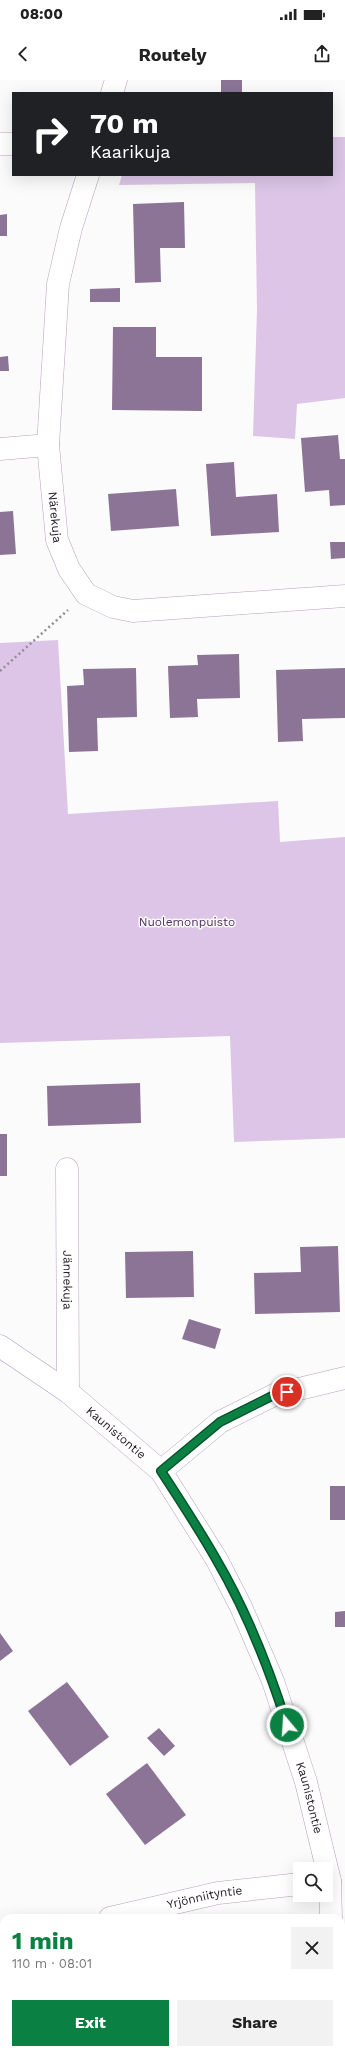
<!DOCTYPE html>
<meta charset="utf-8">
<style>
body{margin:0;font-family:"Work Sans",sans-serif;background:#f2f2f2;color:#222;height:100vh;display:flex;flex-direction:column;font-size:15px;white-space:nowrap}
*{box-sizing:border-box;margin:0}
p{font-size:13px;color:#767676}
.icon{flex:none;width:22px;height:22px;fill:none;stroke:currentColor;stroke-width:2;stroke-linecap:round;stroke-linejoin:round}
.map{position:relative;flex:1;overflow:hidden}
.drawer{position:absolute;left:0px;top:1834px;width:345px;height:140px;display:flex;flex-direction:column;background:#fff;border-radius:12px 12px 0 0;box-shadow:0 4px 16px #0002}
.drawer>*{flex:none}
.hud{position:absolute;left:12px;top:12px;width:321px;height:84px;border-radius:0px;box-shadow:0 4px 16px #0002;background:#202124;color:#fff;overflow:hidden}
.fabs{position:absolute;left:293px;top:1782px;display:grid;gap:8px}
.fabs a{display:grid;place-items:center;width:40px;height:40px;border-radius:0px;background:#fff;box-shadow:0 4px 16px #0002;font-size:20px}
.pin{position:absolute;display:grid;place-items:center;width:34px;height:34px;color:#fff;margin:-17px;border:2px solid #fff;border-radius:50%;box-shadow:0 1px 4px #0007}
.me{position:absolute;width:44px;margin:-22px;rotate:342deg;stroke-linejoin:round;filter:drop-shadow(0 0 3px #0008)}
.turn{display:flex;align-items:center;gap:14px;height:84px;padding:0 12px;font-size:18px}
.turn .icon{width:52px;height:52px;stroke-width:2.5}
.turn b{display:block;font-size:28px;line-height:34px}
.round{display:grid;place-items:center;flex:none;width:42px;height:42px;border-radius:0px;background:#f2f2f2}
.head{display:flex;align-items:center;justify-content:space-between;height:68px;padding:0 12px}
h1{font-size:24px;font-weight:700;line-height:30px;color:#0b8043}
.primary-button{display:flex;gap:8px;margin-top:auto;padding:8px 12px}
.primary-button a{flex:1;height:46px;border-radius:0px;background:#0b8043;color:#fff;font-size:16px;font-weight:700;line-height:46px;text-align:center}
.primary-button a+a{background:#f2f2f2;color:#222}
.status{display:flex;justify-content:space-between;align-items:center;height:28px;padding:0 20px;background:#fff;direction:ltr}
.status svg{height:11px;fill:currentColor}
header{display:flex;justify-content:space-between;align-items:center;height:52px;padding:0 12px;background:#fff;font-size:18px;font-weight:700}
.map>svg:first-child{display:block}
.green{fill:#dcc5e6}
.building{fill:#8c7497}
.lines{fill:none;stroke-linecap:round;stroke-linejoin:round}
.street-casing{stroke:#b6a1bf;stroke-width:23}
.secondary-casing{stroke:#b6a1bf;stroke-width:23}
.path{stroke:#918d93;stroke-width:2.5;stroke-dasharray:2 3;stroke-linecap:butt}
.street{stroke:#fff;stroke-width:22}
.secondary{stroke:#fff;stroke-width:22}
.route-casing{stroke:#07532c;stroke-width:10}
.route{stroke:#0b8043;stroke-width:7}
.labels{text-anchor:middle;stroke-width:3;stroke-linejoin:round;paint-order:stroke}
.street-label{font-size:12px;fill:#29212d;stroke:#fbfbfb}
.park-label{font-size:12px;fill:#502e5e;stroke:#fbfbfb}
</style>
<div class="status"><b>08:00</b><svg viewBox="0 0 49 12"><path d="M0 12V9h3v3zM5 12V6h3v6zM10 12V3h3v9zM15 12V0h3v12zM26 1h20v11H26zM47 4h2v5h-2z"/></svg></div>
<header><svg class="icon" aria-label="back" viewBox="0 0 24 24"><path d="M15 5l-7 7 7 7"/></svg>Routely<svg class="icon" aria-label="share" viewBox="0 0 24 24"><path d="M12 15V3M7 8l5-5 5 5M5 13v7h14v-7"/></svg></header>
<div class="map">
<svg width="345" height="1974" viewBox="0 0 345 1974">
<rect width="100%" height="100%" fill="#fbfbfb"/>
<g class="green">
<path d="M332,57H345V318L297,324L295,359L253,356L257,230L255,103L119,105L122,95H332Z"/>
<path d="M58,560L68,734L278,721L280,762L345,757V1058L234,1062L230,956L0,963V563Z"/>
</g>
<g class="building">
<rect x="221" y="0" width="21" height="13"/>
<path d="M184,122L185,168H160L161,202L135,203L133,124Z"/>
<path d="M7,134V156H0V135Z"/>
<path d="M120,208V222H90V209Z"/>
<path d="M113,247H156V277H202V331L112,330Z"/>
<path d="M8,276L9,291H0V277Z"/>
<path d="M338,355L340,379H345V425L330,426L329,410L305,412L301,358Z"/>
<path d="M234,382L236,417L277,414L279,452L211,456L206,384Z"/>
<path d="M176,409L179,446L111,451L108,414Z"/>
<path d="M13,431L16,474L0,475V432Z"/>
<path d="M330,462H345V478L331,479Z"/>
<path d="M239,574L240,618L197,619L198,637L170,638L168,586L198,585L197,575Z"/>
<path d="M136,588L137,637L97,638L98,671L69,672L67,606L84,605L83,589Z"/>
<path d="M345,588V638L302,639L303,661L278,662L276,590Z"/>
<path d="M140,1003L141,1043L48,1046L47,1006Z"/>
<rect x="0" y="1054" width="7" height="42"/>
<path d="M338,1166L340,1232L255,1234L254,1193L301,1192L300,1167Z"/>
<path d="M193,1171L194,1217L126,1218L125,1172Z"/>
<path d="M189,1239L221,1249L215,1269L182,1259Z"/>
<rect x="330" y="1406" width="15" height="34"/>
<path d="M345,1531V1547H335V1532Z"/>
<path d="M0,1553L13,1571L0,1581Z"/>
<path d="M67,1602L109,1657L70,1686L28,1631Z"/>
<path d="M159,1648L175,1666L164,1676L147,1658Z"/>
<path d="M147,1683L186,1735L145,1765L106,1714Z"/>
<path d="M18,1970H48L40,1974H20Z"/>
<path d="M166,1970H217L218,1974H166Z"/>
</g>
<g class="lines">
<defs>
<g id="street">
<path d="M112,13L116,0"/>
<path d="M0,64H13"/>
<path id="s1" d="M88,95L71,148L58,204L48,365L57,460L69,489L86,514L113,527L133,531L345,516"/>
<path d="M0,369L48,365"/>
<path id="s2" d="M67,1089L68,1312"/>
<path d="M161,1391L220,1342L274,1315L345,1298"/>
<path d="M330,1801L331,1838"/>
<path d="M335,1970V1974"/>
</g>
<g id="secondary">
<path id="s3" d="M0,1266L68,1312L161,1391L217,1480L241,1527L273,1601L306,1702L330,1801"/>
<path id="s4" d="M110,1838L218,1813L300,1804"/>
<path d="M0,1884L4,1882"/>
</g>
</defs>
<use href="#street" class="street-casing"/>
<use href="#secondary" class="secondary-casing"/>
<g class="path">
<path d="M0,591L68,530"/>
<path d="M0,1922L4,1920"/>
</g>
<use href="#street" class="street"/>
<use href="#secondary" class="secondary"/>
</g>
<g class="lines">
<defs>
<path id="route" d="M287,1312L274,1315L220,1342L161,1391C180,1420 199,1449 216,1479C246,1530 269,1588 287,1645"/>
</defs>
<use href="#route" class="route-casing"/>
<use href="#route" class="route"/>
</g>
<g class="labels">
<g class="street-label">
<text dy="4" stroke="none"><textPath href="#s1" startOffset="347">Närekuja</textPath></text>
<text dy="4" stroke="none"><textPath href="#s2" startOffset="111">Jännekuja</textPath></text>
<text dy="4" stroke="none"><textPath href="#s3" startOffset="145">Kaunistontie</textPath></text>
<text dy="4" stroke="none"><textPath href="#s3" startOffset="565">Kaunistontie</textPath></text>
<text dy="4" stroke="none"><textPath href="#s4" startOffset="97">Yrjönniityntie</textPath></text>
</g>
<g class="park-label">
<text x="187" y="846">Nuolemonpuisto</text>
</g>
</g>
</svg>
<div class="fabs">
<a><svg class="icon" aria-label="search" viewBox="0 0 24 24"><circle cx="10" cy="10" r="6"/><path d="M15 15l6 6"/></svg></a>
</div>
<div class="pin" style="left:287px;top:1312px;background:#d93025"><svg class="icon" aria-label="arrive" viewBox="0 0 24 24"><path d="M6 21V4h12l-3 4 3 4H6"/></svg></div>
<svg class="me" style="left:287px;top:1645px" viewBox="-20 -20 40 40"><circle r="17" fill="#0b8043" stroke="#fff" stroke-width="3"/><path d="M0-11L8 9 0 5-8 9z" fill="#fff"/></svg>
<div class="hud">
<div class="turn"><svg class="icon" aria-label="right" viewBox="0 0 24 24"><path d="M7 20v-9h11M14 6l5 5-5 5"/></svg><div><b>70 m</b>Kaarikuja</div></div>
</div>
<section class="drawer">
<div class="head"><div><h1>1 min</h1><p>110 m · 08:01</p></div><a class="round"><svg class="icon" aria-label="close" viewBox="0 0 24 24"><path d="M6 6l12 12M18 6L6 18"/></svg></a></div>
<div class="primary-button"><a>Exit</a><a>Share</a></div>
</section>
</div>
